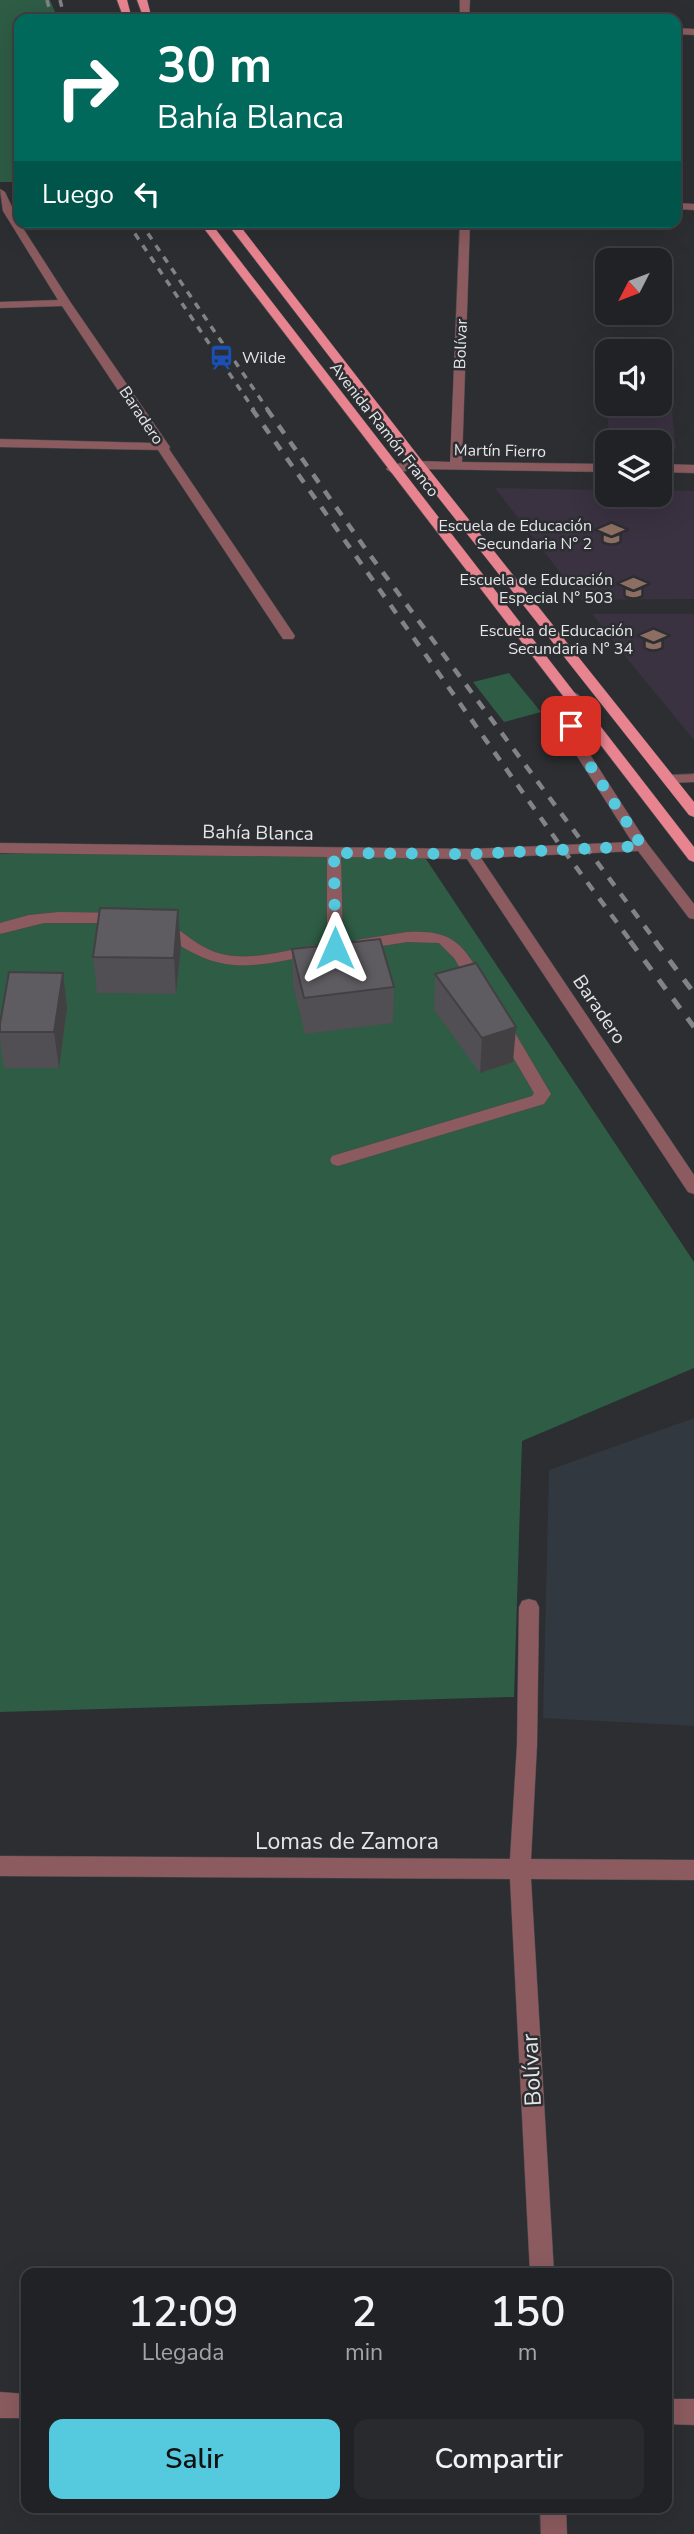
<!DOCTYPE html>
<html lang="es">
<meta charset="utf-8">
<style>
body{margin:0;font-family:"Nunito Sans",sans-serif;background:#292a2d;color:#f1f3f6;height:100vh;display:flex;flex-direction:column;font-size:26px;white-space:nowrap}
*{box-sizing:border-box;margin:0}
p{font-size:23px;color:#a2a4a7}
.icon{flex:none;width:38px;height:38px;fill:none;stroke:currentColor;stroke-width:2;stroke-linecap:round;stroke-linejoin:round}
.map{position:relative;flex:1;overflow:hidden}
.sheet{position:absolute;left:21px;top:2268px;width:651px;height:245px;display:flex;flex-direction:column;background:#212225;border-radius:14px;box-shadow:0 7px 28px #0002,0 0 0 2px #3e3f42}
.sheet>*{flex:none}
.banner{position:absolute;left:14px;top:14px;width:667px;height:214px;border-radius:14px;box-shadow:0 7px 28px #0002,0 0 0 2px #3e3f42;background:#00695c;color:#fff;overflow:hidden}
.needle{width:46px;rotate:228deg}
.controls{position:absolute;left:595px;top:248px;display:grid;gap:14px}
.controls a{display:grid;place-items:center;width:77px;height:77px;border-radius:14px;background:#212225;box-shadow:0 7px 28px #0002,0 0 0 2px #3e3f42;font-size:35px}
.pin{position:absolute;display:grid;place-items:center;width:60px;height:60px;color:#fff;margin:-30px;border-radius:14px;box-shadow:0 4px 10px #0006}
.me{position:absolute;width:77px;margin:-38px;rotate:0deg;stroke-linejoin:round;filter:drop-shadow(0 0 5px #0008)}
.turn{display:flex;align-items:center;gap:24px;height:147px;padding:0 28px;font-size:32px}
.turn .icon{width:91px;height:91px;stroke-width:2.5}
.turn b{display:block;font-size:49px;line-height:60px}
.then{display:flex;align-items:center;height:66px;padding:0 28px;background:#0003;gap:14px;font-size:26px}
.eta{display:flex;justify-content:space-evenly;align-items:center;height:119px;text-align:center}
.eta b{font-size:42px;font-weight:600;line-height:49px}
.primary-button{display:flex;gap:14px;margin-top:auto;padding:14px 28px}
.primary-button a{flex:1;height:80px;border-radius:14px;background:#55cadf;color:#111;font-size:28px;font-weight:600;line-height:80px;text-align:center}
.primary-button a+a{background:#292a2d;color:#f1f3f6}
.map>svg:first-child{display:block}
.built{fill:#32383f}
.education{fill:#3a3141}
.green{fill:#2e5c45}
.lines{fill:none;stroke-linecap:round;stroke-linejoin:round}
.minor-casing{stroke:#494b4e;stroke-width:1}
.major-casing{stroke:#494b4e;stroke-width:1}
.minor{fill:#8b5b5f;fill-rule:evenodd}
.major{fill:#e88490;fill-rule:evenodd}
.rail-far2{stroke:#818385;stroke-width:3.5;stroke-dasharray:7 7;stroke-linecap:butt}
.rail-far1{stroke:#818385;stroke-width:4.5;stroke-dasharray:10 10;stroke-linecap:butt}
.rail{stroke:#818385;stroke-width:5;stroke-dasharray:12 12;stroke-linecap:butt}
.wall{fill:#514f53}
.shaded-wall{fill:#424043}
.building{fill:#5e5c60;stroke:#424043;stroke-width:2}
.route{stroke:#55cadf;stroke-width:12;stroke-dasharray:0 21.6}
.labels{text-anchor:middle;stroke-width:5;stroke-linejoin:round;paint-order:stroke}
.far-street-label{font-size:16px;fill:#e4e6e8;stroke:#2c2e31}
.far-poi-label{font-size:16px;fill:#e4e6e8;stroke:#2c2e31;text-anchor:end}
.street-label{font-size:19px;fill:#e4e6e8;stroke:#2c2e31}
.near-street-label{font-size:23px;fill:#e4e6e8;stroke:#2c2e31}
</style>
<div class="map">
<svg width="694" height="2534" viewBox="0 0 694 2534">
<rect width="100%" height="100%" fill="#2c2e31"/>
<path class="built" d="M694,1418V1726L543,1718L549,1470Z"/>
<g class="education">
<path d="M607,398V404H660V399L671,400L676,449L660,448V443H609Z"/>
<path d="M495,488L607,490V495H660V490L694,491V599L581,600Z"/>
<path d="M592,614H694V740L642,677Z"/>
</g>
<g class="green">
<path d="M0,0H50L58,19H19V182H0Z"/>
<path d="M509,673L541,712L504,722L473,682Z"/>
<path d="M420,850L694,1262V1368L522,1441L514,1697L0,1712V854Z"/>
</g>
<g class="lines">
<defs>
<g id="minor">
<path d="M460,0H470L469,19H460Z"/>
<path d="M676,28L694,29V35L676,34Z"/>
<path d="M0,189L5,192L19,222L71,303L170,447L169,449L295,636L293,639H283L158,450L0,447V439L153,443L62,306L0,308V302L58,300L3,211Z"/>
<path d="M676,203L694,204V210L676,209Z"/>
<path d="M460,222H470L462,462L607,464V472L419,469L392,473L386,469C402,458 431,462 450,462Z"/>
<path d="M660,464L694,465V473L660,472Z"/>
<path d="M572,691L579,695L580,739L647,843L694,904V919L689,918L638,851L481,858L694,1175V1194L688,1192L467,859L341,857L343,948L335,953L327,948V857L0,853V843L471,849L632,842L566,739L565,695Z"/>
<path d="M694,774V782L668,783L661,779L668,775Z"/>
<path d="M59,912L121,913L129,918L121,923H44L0,934V923L29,915Z"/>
<path d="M161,921C178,926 192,942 208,949C240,965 282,951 315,945L323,950C316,957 302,957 293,959C228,972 209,966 156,930L153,926L156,922Z"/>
<path d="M407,932C457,929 464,947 487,986L485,990H473L454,958L439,943L407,942L357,950L349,945L357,940Z"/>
<path d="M502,1020L508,1021L551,1094L544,1104L338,1166L332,1164L330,1160L332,1156L532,1096L534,1093L494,1025Z"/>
<path d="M529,1599L536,1601L539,1607L537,1745L531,1859L694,1860V1880L531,1879L554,2273H530L510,1879L0,1876V1856L510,1859L517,1745L519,1607L522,1601Z"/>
<path d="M0,2392L26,2394V2418H0Z"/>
<path d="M667,2399H694V2425L667,2424Z"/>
<path d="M540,2508H566L567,2534H541Z"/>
</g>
<g id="major">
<path d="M117,0H127L132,19H124Z"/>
<path d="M137,0H147L152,19H144Z"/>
<path d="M199,222H210L694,847V862L689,860Z"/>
<path d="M226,222H237L423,462L694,802V817L689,815L415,468Z"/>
</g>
</defs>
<use href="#minor" class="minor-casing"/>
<use href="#major" class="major-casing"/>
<use href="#minor" class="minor"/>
<use href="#major" class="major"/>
<g class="rail-far2">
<path d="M47,0L52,19"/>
<path d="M60,0L65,19"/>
<path d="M127,222L254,410"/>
<path d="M140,222L268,410"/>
</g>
<g class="rail-far1">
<path d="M252,409L562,848L632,943"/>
<path d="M267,409L367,551L657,943"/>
</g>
<g class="rail">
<path d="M630,941L694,1027"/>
<path d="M655,941L694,993"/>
</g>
</g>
<g class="wall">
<path d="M181,946L176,994L97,993L93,957Z"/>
<path d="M292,949L394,987L393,1023L305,1034L293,985Z"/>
<path d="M63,973L67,1008L59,1068H4L0,1040V1024Z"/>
<path d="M435,974L513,1062L480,1073L434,1010Z"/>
</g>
<g class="shaded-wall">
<path d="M178,910L181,946L176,994L174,958Z"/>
<path d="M63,973L67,1008L59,1068L54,1032Z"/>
<path d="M516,1027L513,1062L480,1073L482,1038Z"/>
</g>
<g class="building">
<path d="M100,908L178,910L174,958L93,957Z"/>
<path d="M380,939L394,987L304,998L292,949Z"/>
<path d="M476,963L516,1027L482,1038L435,974Z"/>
<path d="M9,972L63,973L54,1032H0V1024Z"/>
</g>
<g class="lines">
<path class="route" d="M335,948L334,853L471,854L642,846L573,739L571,726"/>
</g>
<defs>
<symbol id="station-bare" viewBox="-9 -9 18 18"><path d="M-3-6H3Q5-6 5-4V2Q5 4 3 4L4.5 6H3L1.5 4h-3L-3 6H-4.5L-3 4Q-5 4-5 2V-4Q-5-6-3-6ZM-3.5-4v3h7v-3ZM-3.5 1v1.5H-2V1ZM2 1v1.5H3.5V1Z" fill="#1a4fb4" stroke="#2c2e31" stroke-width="2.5" paint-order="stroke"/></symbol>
<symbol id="school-bare" viewBox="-9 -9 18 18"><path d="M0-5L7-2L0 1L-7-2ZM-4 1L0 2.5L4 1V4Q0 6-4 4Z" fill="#8d6e63" stroke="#2c2e31" stroke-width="2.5" paint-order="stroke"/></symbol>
</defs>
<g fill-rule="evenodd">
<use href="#station-bare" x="204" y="340" width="35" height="35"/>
<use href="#school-bare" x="594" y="516" width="35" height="35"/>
<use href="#school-bare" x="616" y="570" width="35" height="35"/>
<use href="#school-bare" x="636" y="622" width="35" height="35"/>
</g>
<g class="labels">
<g class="far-street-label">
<text transform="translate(460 344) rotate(-88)" y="6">Bolívar</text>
<text transform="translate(142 415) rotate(56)" y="6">Baradero</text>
<text transform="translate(385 429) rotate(52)" y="6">Avenida Ramón Franco</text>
<text transform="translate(500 450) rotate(1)" y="6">Martín Fierro</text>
</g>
<g class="far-poi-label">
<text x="242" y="363" text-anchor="start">Wilde</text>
<text x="592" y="531">Escuela de Educación<tspan x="592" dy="18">Secundaria N° 2</tspan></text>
<text x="613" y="585">Escuela de Educación<tspan x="613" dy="18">Especial N° 503</tspan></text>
<text x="633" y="636">Escuela de Educación<tspan x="633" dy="18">Secundaria N° 34</tspan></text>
</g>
<g class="street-label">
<text transform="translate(258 832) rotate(1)" y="7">Bahía Blanca</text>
<text transform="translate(600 1009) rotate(56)" y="7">Baradero</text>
</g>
<g class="near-street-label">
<text x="347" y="1849">Lomas de Zamora</text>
<text transform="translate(531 2070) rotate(-93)" y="8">Bolívar</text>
</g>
</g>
</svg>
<div class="controls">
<a><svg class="needle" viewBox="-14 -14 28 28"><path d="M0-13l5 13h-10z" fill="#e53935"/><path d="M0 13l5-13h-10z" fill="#a2a4a7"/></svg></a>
<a><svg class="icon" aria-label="sound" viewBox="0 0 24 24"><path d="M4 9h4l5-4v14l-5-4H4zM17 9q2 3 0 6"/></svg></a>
<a><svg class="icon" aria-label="layers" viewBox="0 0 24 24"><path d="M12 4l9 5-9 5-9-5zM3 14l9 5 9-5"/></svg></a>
</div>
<div class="pin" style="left:571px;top:726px;background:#d93025"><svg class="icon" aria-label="arrive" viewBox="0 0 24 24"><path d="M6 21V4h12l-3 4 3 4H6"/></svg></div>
<svg class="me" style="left:335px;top:948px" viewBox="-20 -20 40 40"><path d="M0-17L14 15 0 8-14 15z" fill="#55cadf" stroke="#fff" stroke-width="4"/></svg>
<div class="banner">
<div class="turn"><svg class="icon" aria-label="right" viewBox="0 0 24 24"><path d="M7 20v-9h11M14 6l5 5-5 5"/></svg><div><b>30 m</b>Bahía Blanca</div></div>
<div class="then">Luego<svg class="icon" aria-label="left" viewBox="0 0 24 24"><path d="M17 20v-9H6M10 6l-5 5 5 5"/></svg></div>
</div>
<section class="sheet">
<div class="eta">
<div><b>12:09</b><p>Llegada</p></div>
<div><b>2</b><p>min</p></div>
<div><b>150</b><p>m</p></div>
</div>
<div class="primary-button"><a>Salir</a><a>Compartir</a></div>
</section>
</div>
